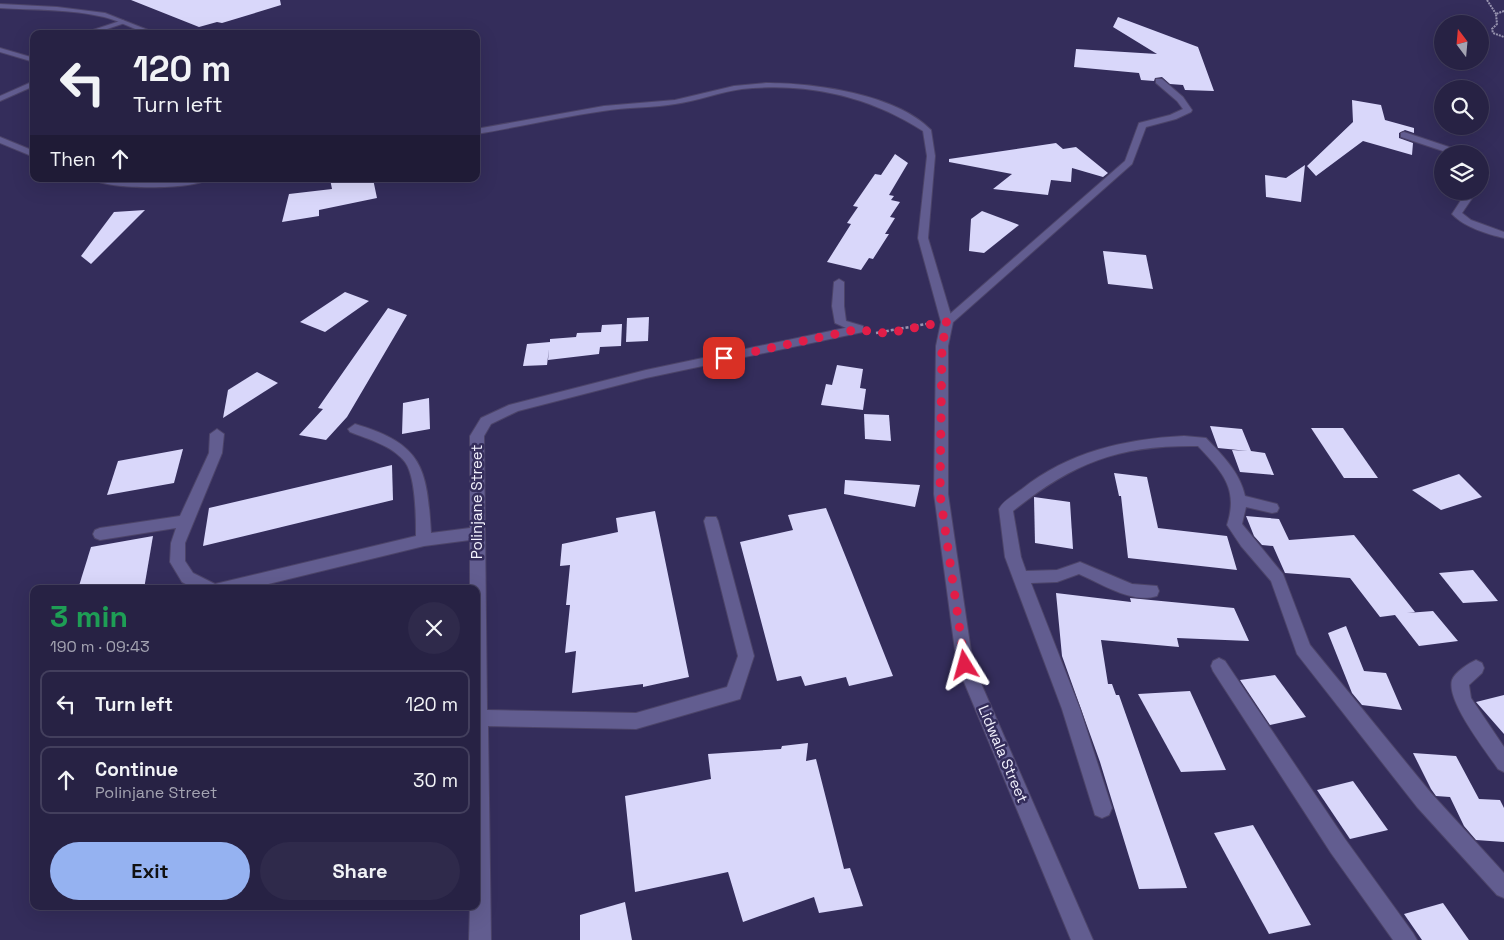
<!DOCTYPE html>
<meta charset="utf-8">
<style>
body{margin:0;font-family:"Space Grotesk",sans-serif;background:#2f2a4b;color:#f1f3f6;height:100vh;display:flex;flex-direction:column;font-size:19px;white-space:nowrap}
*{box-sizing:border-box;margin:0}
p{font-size:16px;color:#a4a4b2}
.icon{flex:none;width:28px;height:28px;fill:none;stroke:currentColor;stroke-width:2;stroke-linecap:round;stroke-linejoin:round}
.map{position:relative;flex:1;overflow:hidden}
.panel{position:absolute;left:30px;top:585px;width:450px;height:325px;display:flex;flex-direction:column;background:#272244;border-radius:10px;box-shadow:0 5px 20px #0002,0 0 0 1px #433f5d}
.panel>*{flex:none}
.hud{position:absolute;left:30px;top:30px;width:450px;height:152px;border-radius:10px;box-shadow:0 5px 20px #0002,0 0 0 1px #433f5d;background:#272244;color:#f1f3f6;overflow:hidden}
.needle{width:32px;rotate:344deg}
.controls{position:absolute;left:1434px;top:15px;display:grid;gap:10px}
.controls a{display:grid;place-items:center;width:55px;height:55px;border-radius:50%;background:#272244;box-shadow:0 5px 20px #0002,0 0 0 1px #433f5d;font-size:25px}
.pin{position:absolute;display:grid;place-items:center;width:42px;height:42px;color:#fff;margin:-21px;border-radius:10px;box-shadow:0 2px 8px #0006}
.me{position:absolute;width:55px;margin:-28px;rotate:352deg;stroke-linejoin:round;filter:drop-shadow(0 0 4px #0008)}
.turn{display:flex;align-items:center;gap:18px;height:105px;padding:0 20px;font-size:22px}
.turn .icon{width:65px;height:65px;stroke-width:2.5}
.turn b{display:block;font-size:35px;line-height:42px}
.then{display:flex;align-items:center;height:48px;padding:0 20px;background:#0003;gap:10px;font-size:19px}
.round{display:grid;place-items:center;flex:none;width:52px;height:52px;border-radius:26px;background:#2f2a4b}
.head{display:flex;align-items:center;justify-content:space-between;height:85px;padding:0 20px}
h1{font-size:30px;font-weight:800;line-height:38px;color:#1e9e55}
.action{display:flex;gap:10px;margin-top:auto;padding:10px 20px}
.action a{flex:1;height:58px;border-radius:30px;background:#95b2f1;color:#111;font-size:20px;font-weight:800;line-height:58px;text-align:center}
.action a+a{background:#2f2a4b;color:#f1f3f6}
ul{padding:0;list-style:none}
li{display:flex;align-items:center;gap:15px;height:68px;margin:0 10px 8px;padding:0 10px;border:2px solid #433f5d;border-radius:10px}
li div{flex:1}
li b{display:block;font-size:19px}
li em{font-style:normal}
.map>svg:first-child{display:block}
.building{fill:#d9d7fa}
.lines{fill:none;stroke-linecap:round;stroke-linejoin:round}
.service-casing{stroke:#4c4469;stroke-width:2}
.minor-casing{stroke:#4c4469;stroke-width:2}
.tertiary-casing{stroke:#4c4469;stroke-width:2}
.path-far1{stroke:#9894b0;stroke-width:2;stroke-dasharray:2 1;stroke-linecap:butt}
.path{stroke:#9894b0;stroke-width:2.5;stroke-dasharray:3 2;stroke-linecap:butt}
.service{fill:#625d90;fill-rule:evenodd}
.minor{fill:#625d90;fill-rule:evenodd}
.tertiary{fill:#625d90;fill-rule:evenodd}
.route{stroke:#e11d48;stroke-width:9;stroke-dasharray:0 16.2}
.labels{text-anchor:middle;stroke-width:5;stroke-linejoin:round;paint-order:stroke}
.street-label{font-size:15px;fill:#f2f1fd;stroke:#342d5b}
</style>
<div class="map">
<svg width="1504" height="940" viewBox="0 0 1504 940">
<rect width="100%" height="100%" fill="#342d5b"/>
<g class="building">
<path d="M131,0H280L281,5L222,23L217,22L199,27Z"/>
<path d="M1118,17L1198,47L1214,91L1185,90L1183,85L1170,84L1162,77L1155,78L1154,81L1141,80L1139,73L1074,67L1076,49L1157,54L1113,27Z"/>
<path d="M1352,100L1381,105L1385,120L1414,128V133L1405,130L1399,133V138L1413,143L1412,155L1363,141L1316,176L1307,166L1353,122Z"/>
<path d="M1056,143L1063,149L1076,147L1108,173L1103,177L1072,168L1071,182L1051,180L1048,195L993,189L1012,174L949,162V159Z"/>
<path d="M895,154L908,163L889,195L894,196L891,200L900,202L890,217L895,218L885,234H889L873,259L869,258L861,270L827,262L851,224L847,223L858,207L853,206L875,174L881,175Z"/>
<path d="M1305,165L1301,202L1266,197L1265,175L1286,178Z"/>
<path d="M330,179H373L377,198L319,210V216L282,222L289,194L332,189Z"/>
<path d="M145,210L91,264L81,256L114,212Z"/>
<path d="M982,211L1019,225L984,253L969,251L971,219Z"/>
<path d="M1103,251L1146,255L1153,289L1108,284Z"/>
<path d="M345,292L369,301L325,332L300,322Z"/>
<path d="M388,308L407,315L347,417L326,440L299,435L323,409L318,408Z"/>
<path d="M649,317L648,341L626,342L627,318Z"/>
<path d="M622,324L621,346L600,347L599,354L548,360L549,349L547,365L523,366L527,344L550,342V339L576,337L577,333L601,332L602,325Z"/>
<path d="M837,365L863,369L860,388L866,389L863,410L821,405L826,384L832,385Z"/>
<path d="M257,372L278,383L223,418L228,390Z"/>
<path d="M429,398L430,429L402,434L403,403Z"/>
<path d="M864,414L889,415L891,441L865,439Z"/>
<path d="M1210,426L1242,429L1251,451L1265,453L1274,475L1240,472L1232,450L1248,451L1218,448Z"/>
<path d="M1311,428H1343L1378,478H1344Z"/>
<path d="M183,449L174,483L107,495L118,461Z"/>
<path d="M392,465L393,500L203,546L209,508Z"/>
<path d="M1114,473L1147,477L1158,528L1227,536L1237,570L1128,558L1121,496H1119Z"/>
<path d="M1459,474L1482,497L1441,510L1412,490Z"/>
<path d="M845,480L920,485L915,507L844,494Z"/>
<path d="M1034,497L1070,502L1073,549L1035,543Z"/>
<path d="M826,508L851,570L893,676L849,686L846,677L805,686L801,676L777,681L740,542L793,530L788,515Z"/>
<path d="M655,511L689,677L643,687V684L572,693L576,651L565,653L570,605H566L570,565L560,566L562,544L618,532L616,518Z"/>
<path d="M1246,516L1279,519L1289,540L1354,535L1415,612L1407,613L1433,611L1458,641L1419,646L1395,615L1380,617L1350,578L1285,573L1273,546L1262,545L1254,536Z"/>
<path d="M153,536L144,589H78L91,547Z"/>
<path d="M1473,570L1498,601L1463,603L1439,573Z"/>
<path d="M1056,593L1131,602L1130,598L1234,608L1249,641L1177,638L1179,647L1101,640L1108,684H1112L1116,695H1119L1187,888L1139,889L1100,762L1062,656Z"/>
<path d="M1346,626L1364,671L1386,673L1402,710L1362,705L1352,693L1328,633Z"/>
<path d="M1275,675L1306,717L1270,725L1240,680Z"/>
<path d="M1190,691L1226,770L1181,772L1138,694Z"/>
<path d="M1504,695V734L1476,702Z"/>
<path d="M808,743L806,761L816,759L844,869L850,868L863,906L819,913L814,897L743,922L728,872L635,892L625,796L711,779L708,754L781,749L782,746Z"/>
<path d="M1413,753L1456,756L1479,799L1500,800L1504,808V842L1476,840L1464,826L1450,797L1436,796L1431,789Z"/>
<path d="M1353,781L1388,830L1350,839L1317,790Z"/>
<path d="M1253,825L1311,925L1269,934L1214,833Z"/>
<path d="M625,902L632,940H580V915Z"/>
<path d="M1443,903L1469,940H1422L1404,914Z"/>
</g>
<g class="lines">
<defs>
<g id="service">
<path d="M123,20L125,23L92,34H81Z"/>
<path d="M839,279L844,282V306L846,321L863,326V332H855L835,323L832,306L834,282Z"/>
</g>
<g id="minor">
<path d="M0,48L34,58V62L0,52Z"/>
<path d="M1156,79H1162L1183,97L1192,110L1191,112L1176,119L1146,127L1132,164L951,324H943V320L1125,161L1139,123L1170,115L1183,109L1177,101L1156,83Z"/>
<path d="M34,81V86L0,101V96Z"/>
<path d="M1404,132L1464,152L1465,154H1452L1401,137V133Z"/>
<path d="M0,137L34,151V157L0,143Z"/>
<path d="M1480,167L1489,175L1483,183L1480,184Z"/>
<path d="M93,179L135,182L208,179C194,190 107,190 93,179Z"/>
<path d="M1467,191H1477L1462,213L1471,220L1504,232V238C1487,234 1464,227 1452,214Z"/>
<path d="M859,325L865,329L863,332L646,378L518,411L491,424L484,436L487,710L636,713L727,687L738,656L704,521L706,517H716L718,521L754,656L740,699L636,729L488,726L491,940H469L470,906H476V589H470V540L424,546L248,589H195L182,582L170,562L171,543L176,528L100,540L95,538L93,534L95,530L100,528L180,516L209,453L210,434L217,429L224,434L222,453L185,543V561L193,573L215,584L416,536C416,518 416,477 405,462C393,446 368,439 350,432L348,429L355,424C423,444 427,468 431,533L470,528V436L481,418L509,405L646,370Z"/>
<path d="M1184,436L1206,438C1222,455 1240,472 1245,496L1277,504L1279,508L1277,512L1272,513L1246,507L1242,524L1283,574L1310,645L1431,793L1504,873V898L1497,895L1417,807L1297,654L1271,581L1241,546L1227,525C1239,488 1222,472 1198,446C1119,445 1074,462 1013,511L1021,557L1026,571L1057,570L1080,562L1132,584L1157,586L1159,591L1157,596C1132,604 1102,584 1079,574L1057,582L1031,583L1080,709L1112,808L1109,815L1102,818L1095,815L1062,709L1005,557L999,509C1003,501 1014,495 1022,489C1068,452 1125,439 1184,436Z"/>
<path d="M1219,658L1225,661L1345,839L1413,933L1417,940H1393L1331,853L1213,671L1211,666L1213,661Z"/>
<path d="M1476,660L1482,663L1484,668L1482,673L1469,685L1471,698L1504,747V772L1498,769C1486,751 1446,701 1452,680C1455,672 1469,663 1476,660Z"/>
</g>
<g id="tertiary">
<path d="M0,4L57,7L105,13L158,34C139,34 122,21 104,17C71,9 34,10 0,8Z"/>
<path d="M766,83C814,83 896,94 931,130L935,156L928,238L953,322L948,346V494L973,665L1093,940H1071L957,665L934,494L936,346L941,322L918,238L927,156L923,131C869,96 806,82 742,89C719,92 698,101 675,104C651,108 627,107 603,111C561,117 519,127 476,134V129L604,106L675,100L734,86Z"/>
</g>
</defs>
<use href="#service" class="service-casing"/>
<use href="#minor" class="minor-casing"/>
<use href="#tertiary" class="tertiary-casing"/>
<g class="path-far1">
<path d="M1487,0L1496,14"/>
<path d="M1504,11L1496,14L1497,24L1492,29L1493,33L1504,37"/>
</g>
<path class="path" d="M876,333L926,324"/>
<use href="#service" class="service"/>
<use href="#minor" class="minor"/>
<use href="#tertiary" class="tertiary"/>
</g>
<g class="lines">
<path class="route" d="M724,358L859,329C866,330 871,333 877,333C901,333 924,324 947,322L942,346L940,494L965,665"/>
</g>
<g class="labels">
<g class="street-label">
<text transform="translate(477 502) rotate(-90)" y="5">Polinjane Street</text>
<text transform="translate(1003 754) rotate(67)" y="5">Lidwala Street</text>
</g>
</g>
</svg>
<div class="controls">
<a><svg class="needle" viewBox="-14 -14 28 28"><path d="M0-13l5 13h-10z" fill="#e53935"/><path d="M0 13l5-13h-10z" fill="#a4a4b2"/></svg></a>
<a><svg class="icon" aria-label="search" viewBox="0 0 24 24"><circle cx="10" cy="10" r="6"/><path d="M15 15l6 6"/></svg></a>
<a><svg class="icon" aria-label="layers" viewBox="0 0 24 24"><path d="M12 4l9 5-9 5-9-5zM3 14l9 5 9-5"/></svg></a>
</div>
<div class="pin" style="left:724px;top:358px;background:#d93025"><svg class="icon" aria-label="arrive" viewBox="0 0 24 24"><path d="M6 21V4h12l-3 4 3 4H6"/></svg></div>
<svg class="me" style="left:965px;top:665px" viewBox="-20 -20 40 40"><path d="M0-17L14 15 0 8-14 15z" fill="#e11d48" stroke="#fff" stroke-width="4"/></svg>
<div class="hud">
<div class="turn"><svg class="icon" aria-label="left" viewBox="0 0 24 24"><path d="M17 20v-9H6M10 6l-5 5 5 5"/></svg><div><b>120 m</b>Turn left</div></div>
<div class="then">Then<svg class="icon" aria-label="ahead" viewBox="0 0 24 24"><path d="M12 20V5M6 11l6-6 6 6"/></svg></div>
</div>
<section class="panel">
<div class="head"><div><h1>3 min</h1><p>190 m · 09:43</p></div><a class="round"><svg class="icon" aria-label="close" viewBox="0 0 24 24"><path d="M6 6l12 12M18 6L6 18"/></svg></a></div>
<ul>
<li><svg class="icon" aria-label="left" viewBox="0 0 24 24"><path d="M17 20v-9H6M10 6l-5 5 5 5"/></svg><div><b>Turn left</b></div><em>120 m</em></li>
<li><svg class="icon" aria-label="ahead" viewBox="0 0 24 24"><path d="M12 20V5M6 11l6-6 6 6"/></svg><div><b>Continue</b><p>Polinjane Street</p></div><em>30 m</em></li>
</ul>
<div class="action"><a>Exit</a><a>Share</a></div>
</section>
</div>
